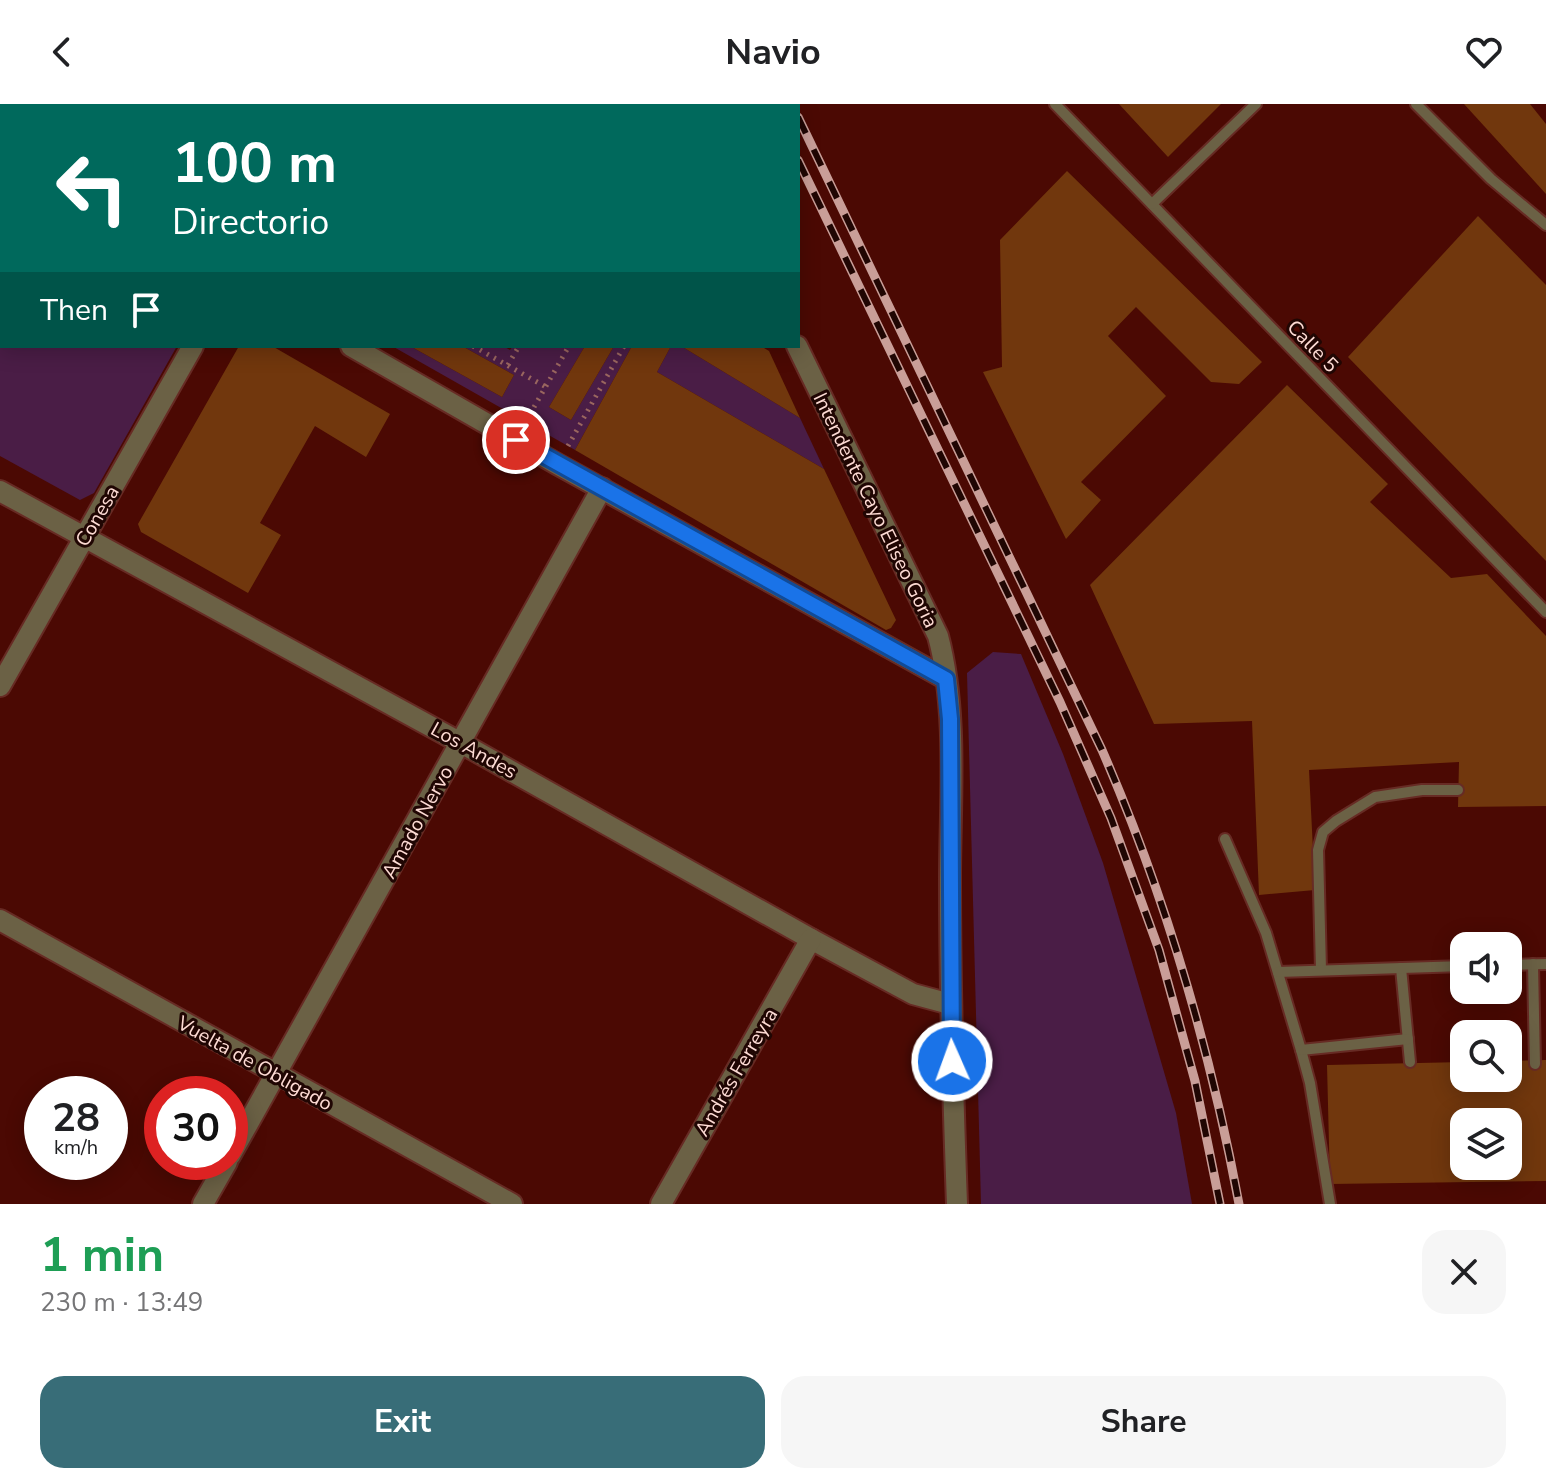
<!DOCTYPE html>
<meta charset="utf-8">
<style>
body{margin:0;font-family:"Nunito Sans",sans-serif;background:#f6f6f6;color:#202124;height:100vh;display:flex;flex-direction:column;font-size:30px;white-space:nowrap}
*{box-sizing:border-box;margin:0}
p{font-size:26px;color:#757577}
.icon{flex:none;width:44px;height:44px;fill:none;stroke:currentColor;stroke-width:2;stroke-linecap:round;stroke-linejoin:round}
.map{position:relative;height:1100px;overflow:hidden}
.drawer{display:flex;flex-direction:column;background:#fff;flex:1}
.drawer>*{flex:none}
.hud{position:absolute;left:0px;top:0px;width:800px;height:244px;box-shadow:0 4px 20px #0003;background:#00695c;color:#fff;overflow:hidden}
.tools{position:absolute;left:1450px;top:828px;display:grid;gap:16px}
.tools a{display:grid;place-items:center;width:72px;height:72px;border-radius:16px;background:#fff;box-shadow:0 4px 20px #0003;font-size:40px}
.speed{position:absolute;left:24px;top:972px;display:flex;gap:16px;font-size:40px;font-weight:700;text-align:center}
.speed>*{display:grid;place-content:center;width:104px;height:104px;border-radius:50%;background:#fff;box-shadow:0 4px 20px #0003;line-height:1}
.speed small{font-size:20px;font-weight:400}
.speed .limit{border:12px solid #d22;background:#fff;color:#111}
.pin{position:absolute;display:grid;place-items:center;width:68px;height:68px;color:#fff;margin:-34px;border:4px solid #fff;border-radius:50%;box-shadow:0 2px 8px #0007}
.me{position:absolute;width:88px;margin:-44px;rotate:358deg;stroke-linejoin:round;filter:drop-shadow(0 0 6px #0008)}
.turn{display:flex;align-items:center;gap:28px;height:168px;padding:0 40px;font-size:36px}
.turn .icon{width:104px;height:104px;stroke-width:2.5}
.turn b{display:block;font-size:56px;line-height:68px}
.then{display:flex;align-items:center;height:76px;padding:0 40px;background:#0003;gap:16px;font-size:30px}
.round{display:grid;place-items:center;flex:none;width:84px;height:84px;border-radius:24px;background:#f6f6f6}
.headline{display:flex;align-items:center;justify-content:space-between;height:136px;padding:0 40px}
h1{font-size:48px;font-weight:700;line-height:60px;color:#1e9e55}
.primary-button{display:flex;gap:16px;margin-top:auto;padding:16px 40px}
.primary-button a{flex:1;height:92px;border-radius:24px;background:#386d78;color:#fff;font-size:32px;font-weight:700;line-height:92px;text-align:center}
.primary-button a+a{background:#f6f6f6;color:#202124}
header{display:flex;justify-content:space-between;align-items:center;height:104px;padding:0 40px;background:#fff;font-size:36px;font-weight:700}
.map>svg:first-child{display:block}
.green{fill:#4a1d46}
.building{fill:#71370d;fill-rule:evenodd}
.lines{fill:none;stroke-linecap:round;stroke-linejoin:round}
.service-casing{stroke:#672b24;stroke-width:14}
.minor-casing{stroke:#672b24;stroke-width:24}
.path{stroke:#9a665f;stroke-width:5;stroke-dasharray:2 6;stroke-linecap:butt}
.service{stroke:#6b6145;stroke-width:10}
.minor{stroke:#6b6145;stroke-width:20}
.rail-casing{stroke:#c99e98;stroke-width:9}
.rail{stroke:#200603;stroke-width:6;stroke-dasharray:18;stroke-linecap:butt}
.route-casing{stroke:#114b97;stroke-width:20}
.route{stroke:#1a73e8;stroke-width:14}
.labels{text-anchor:middle;stroke-width:6;stroke-linejoin:round;paint-order:stroke}
.street-label{font-size:20px;fill:#fddbd4;stroke:#200603}
</style>
<header><svg class="icon" aria-label="back" viewBox="0 0 24 24"><path d="M15 5l-7 7 7 7"/></svg>Navio<svg class="icon" aria-label="heart" viewBox="0 0 24 24"><path d="M12 20l-8-8c-3-5 5-10 8-4 3-6 11-1 8 4z"/></svg></header>
<div class="map">
<svg width="1546" height="1100" viewBox="0 0 1546 1100">
<rect width="100%" height="100%" fill="#4b0903"/>
<g class="green">
<path d="M0,74L2,242H177L94,389L80,396L0,352Z"/>
<path d="M392,242H410L502,293L514,271L462,242H503L510,246L513,242H585L549,303L571,316L614,242H632L575,346Z"/>
<path d="M671,242H681L800,314L824,365L657,268Z"/>
<path d="M993,548L1021,550L1063,650L1103,759L1176,1009L1192,1100H981L967,569Z"/>
</g>
<g class="building">
<path d="M1119,0H1221L1168,53Z"/>
<path d="M1464,0H1530L1546,20V90Z"/>
<path d="M1067,67L1262,258L1239,280L1211,278L1136,203L1108,232L1166,292L1081,378L1101,396L1066,435L983,268L1002,263L1000,136Z"/>
<path d="M1478,112L1546,181V457L1348,253Z"/>
<path d="M239,242H272L390,310L366,353L315,322L260,419L281,431L248,489L141,428L138,420Z"/>
<path d="M410,242H462L514,271L502,293Z"/>
<path d="M585,242H614L571,316L549,303Z"/>
<path d="M632,242H671L657,268L824,365L896,516L891,524L886,526L575,346Z"/>
<path d="M681,242H761L769,247L800,314Z"/>
<path d="M1287,281L1388,380L1370,398L1451,474L1487,470L1546,532V702L1458,703L1459,658L1309,666L1315,786L1259,791L1252,617L1154,620L1090,481Z"/>
<path d="M1546,956V1077L1330,1080L1327,961L1464,958V974H1508V957ZM1464,1018H1508V1062H1464Z"/>
</g>
<g class="lines">
<defs>
<g id="service">
<path d="M1055,0L1546,508"/>
<path d="M1416,0L1491,75L1546,121"/>
<path d="M1152,100L1256,0"/>
<path d="M1225,735L1266,829L1301,946L1310,979L1330,1100"/>
<path d="M1533,860L1535,960"/>
<path d="M1508,861L1546,860"/>
<path d="M1401,864L1410,958"/>
<path d="M1321,866L1318,746L1323,728L1336,717L1375,693L1422,686H1458"/>
<path d="M1278,868L1464,862"/>
<path d="M1301,946L1408,935"/>
</g>
<g id="minor">
<path d="M679,0L680,2"/>
<path d="M0,44L2,45"/>
<path d="M351,242L557,360L946,575"/>
<path d="M797,242L938,532C958,607 950,697 950,775C950,884 953,992 957,1100"/>
<path d="M0,387L461,639L811,835L913,890L950,900"/>
<path d="M0,582L193,242"/>
<path d="M0,816L512,1100"/>
<path d="M230,1052L602,384"/>
<path d="M203,1100L227,1058"/>
<path d="M661,1100L811,835"/>
</g>
</defs>
<use href="#service" class="service-casing"/>
<use href="#minor" class="minor-casing"/>
<g class="path">
<path d="M49,0L53,2"/>
<path d="M340,0L344,2"/>
<path d="M60,2L62,0"/>
<path d="M101,2L102,0"/>
<path d="M172,2L173,0"/>
<path d="M230,2L231,0"/>
<path d="M0,179L2,181"/>
<path d="M473,242L546,283"/>
<path d="M508,261L519,242"/>
<path d="M526,317L569,242"/>
<path d="M568,342L624,242"/>
</g>
<use href="#service" class="service"/>
<use href="#minor" class="minor"/>
<defs>
<g id="rail">
<path d="M771,0L772,2"/>
<path d="M792,0L793,2"/>
<path d="M798,13L1102,646C1165,791 1210,944 1239,1100"/>
<path d="M798,56L1060,598L1111,714L1159,846L1195,977L1220,1100"/>
</g>
</defs>
<use href="#rail" class="rail-casing"/>
<use href="#rail" class="rail"/>
</g>
<g class="lines">
<defs>
<path id="route" d="M516,336L946,575L950,615L952,957"/>
</defs>
<use href="#route" class="route-casing"/>
<use href="#route" class="route"/>
</g>
<g class="labels">
<g class="street-label">
<text transform="translate(1313 242) rotate(46)" y="7">Calle 5</text>
<text transform="translate(876 406) rotate(64)" y="7">Intendente Cayo Eliseo Goria</text>
<text transform="translate(97 412) rotate(-60)" y="7">Conesa</text>
<text transform="translate(474 646) rotate(29)" y="7">Los Andes</text>
<text transform="translate(417 718) rotate(-61)" y="7">Amado Nervo</text>
<text transform="translate(255 959) rotate(29)" y="7">Vuelta de Obligado</text>
<text transform="translate(736 968) rotate(-60)" y="7">Andrés Ferreyra</text>
</g>
</g>
</svg>
<div class="tools">
<a><svg class="icon" aria-label="sound" viewBox="0 0 24 24"><path d="M4 9h4l5-4v14l-5-4H4zM17 9q2 3 0 6"/></svg></a>
<a><svg class="icon" aria-label="search" viewBox="0 0 24 24"><circle cx="10" cy="10" r="6"/><path d="M15 15l6 6"/></svg></a>
<a><svg class="icon" aria-label="layers" viewBox="0 0 24 24"><path d="M12 4l9 5-9 5-9-5zM3 14l9 5 9-5"/></svg></a>
</div>
<div class="speed"><div>28<small>km/h</small></div><div class="limit">30</div></div>
<div class="pin" style="left:516px;top:336px;background:#d93025"><svg class="icon" aria-label="arrive" viewBox="0 0 24 24"><path d="M6 21V4h12l-3 4 3 4H6"/></svg></div>
<svg class="me" style="left:952px;top:957px" viewBox="-20 -20 40 40"><circle r="17" fill="#1a73e8" stroke="#fff" stroke-width="3"/><path d="M0-11L8 9 0 5-8 9z" fill="#fff"/></svg>
<div class="hud">
<div class="turn"><svg class="icon" aria-label="left" viewBox="0 0 24 24"><path d="M17 20v-9H6M10 6l-5 5 5 5"/></svg><div><b>100 m</b>Directorio</div></div>
<div class="then">Then<svg class="icon" aria-label="arrive" viewBox="0 0 24 24"><path d="M6 21V4h12l-3 4 3 4H6"/></svg></div>
</div>
</div>
<section class="drawer">
<div class="headline"><div><h1>1 min</h1><p>230 m · 13:49</p></div><a class="round"><svg class="icon" aria-label="close" viewBox="0 0 24 24"><path d="M6 6l12 12M18 6L6 18"/></svg></a></div>
<div class="primary-button"><a>Exit</a><a>Share</a></div>
</section>
